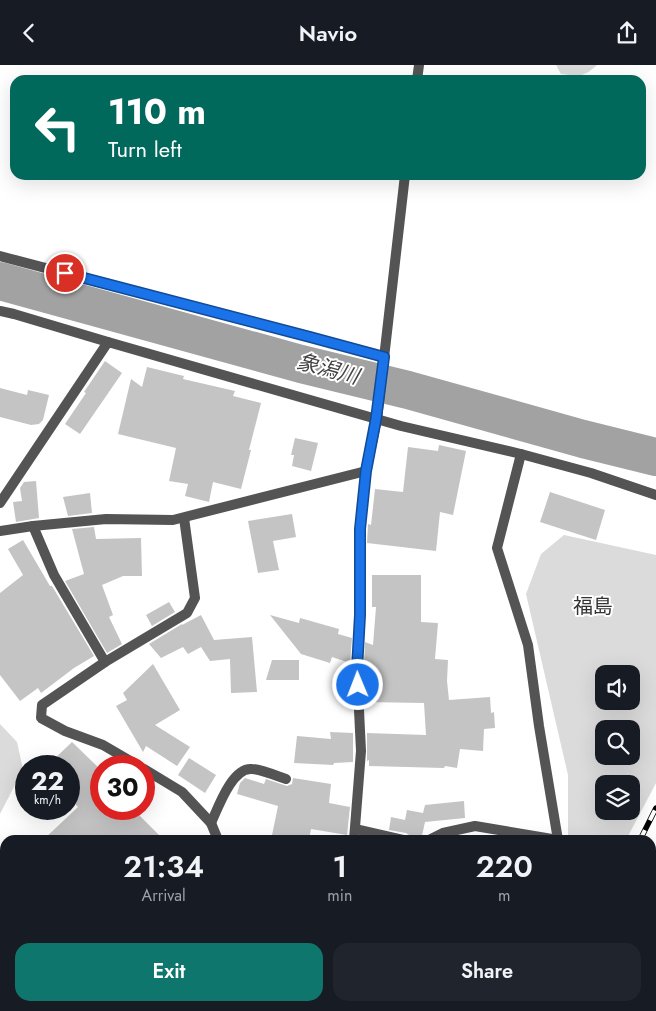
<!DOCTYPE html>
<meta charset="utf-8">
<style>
body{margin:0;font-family:Jost,"Noto Sans JP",sans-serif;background:#20242c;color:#f1f3f6;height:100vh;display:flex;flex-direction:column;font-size:19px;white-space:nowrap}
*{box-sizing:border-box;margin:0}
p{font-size:16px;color:#9ea1a6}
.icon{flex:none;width:28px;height:28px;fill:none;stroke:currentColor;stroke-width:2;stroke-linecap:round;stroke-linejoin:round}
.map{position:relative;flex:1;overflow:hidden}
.side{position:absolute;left:0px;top:770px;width:656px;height:176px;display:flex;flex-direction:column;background:#171b24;border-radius:15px 15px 0 0;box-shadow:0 5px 20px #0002}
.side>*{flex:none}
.banner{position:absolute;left:10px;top:10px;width:636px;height:105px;border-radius:15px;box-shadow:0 5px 20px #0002;background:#00695c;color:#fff;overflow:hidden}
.controls{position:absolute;left:595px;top:600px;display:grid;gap:10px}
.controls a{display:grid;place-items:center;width:45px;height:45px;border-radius:10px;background:#171b24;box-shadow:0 5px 20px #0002;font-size:25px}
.speed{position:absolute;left:15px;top:690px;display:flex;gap:10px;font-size:25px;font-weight:700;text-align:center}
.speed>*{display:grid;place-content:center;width:65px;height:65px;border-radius:50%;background:#171b24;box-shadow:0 5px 20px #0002;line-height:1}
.speed small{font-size:12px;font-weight:400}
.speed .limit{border:8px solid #d22;background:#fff;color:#111}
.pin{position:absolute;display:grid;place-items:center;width:42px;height:42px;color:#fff;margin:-21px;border:2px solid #fff;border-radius:50%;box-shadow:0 1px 5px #0007}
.me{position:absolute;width:55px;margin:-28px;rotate:359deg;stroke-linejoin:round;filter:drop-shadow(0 0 4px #0008)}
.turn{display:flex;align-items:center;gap:18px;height:105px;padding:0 15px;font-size:22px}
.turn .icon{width:65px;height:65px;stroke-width:2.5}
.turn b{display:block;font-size:35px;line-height:42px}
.eta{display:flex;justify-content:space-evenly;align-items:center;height:85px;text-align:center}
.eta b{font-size:30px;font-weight:600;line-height:35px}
.action{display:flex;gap:10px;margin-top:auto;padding:10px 15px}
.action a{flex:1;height:58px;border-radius:15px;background:#0f766e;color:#fff;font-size:20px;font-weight:600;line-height:58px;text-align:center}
.action a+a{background:#20242c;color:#f1f3f6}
header{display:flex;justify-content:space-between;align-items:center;height:65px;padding:0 15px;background:#171b24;font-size:22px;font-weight:600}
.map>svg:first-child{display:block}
.green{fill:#dbdbdb;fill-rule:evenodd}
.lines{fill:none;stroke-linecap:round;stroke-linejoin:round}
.river{stroke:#a2a2a2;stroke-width:38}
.building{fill:#c4c4c4}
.street{stroke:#545454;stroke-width:10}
.rail-casing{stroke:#000;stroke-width:5.5}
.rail{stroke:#fff;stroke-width:4;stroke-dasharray:11;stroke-linecap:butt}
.route-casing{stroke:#114b97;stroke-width:12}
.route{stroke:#1a73e8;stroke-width:9}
.labels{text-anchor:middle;stroke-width:4;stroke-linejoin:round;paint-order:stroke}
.park-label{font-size:20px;fill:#323232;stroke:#fff}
.water-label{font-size:21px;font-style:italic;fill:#434343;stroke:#fff}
</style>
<header><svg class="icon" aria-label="back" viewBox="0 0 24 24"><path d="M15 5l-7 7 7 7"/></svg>Navio<svg class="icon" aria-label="share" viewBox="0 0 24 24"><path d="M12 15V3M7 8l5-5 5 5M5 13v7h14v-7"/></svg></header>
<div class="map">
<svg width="656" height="946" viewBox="0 0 656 946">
<rect width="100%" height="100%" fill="#fff"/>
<g class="green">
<path d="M556,0H597C583,13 579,11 561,9Z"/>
<path d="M564,470L656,490V718L626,775H568V710L526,529L541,489ZM604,609H631V636H604ZM604,664H631V691H604ZM604,719H631V746H604Z"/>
<path d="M0,659L17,677L23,704L0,749Z"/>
<path d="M0,882L5,897V941H338L344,946H0Z"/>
</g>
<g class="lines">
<path class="river" d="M0,216L301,299L408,325L583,374L656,392"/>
</g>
<g class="building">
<path d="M105,296L122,308L80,369L65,359L86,328L84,327Z"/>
<path d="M147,302L184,311L183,314L235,326L233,331L261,338L249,385H251L241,424L213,417L209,437L185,431L188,419L169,416L176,383L118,369L131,314L142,322Z"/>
<path d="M0,323L27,330L28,325L49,330L43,355L39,359L31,360L0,352Z"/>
<path d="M295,373L318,378L311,406L292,401L294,390H291Z"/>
<path d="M439,380L466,386L453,450L440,447L436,486L367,478L368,459L371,460L375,424L403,427L408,382L438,386Z"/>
<path d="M36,416L39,453L16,457L13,437L22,436L20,423L24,417Z"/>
<path d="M550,427L605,445L596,475L540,457Z"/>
<path d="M90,428L92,448L68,451L63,432Z"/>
<path d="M292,449L296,472L273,476L279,505L258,508L248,456Z"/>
<path d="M94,462L96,474L141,473L142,511H123L102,520L113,550L109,552L122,579L107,588L65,516L84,509L72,464Z"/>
<path d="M23,475L50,521H52L94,591L74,603L41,628L38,623L20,636L0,610V528L23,510L8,484Z"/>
<path d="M372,510H421V557L438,558L435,594L448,595L447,616L449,635L490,632L491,648L494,647L495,663L484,664L483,686L460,684L457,703L445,701L444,703L369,701V695L367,696V668L426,670L424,638L365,637V602H364L365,577L373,580L376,542H372Z"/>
<path d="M169,537L175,547L152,561L146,550Z"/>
<path d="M201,550L214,575L252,572L257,627L231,628L230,594L210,596L201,582L188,589L183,582L161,593L149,579L182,559V560Z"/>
<path d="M270,550L299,558L300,553L339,564L338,569L352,573L350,598L332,592L330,598L301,589Z"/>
<path d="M272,595H299V615H266Z"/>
<path d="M153,599L180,645L155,660L190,682L177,701L146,681L143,687L116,641L127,635L123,628Z"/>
<path d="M330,667L353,668V697L334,698L333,700L294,698L297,671L331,674Z"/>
<path d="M72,677L101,705V744H133L164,775H43L78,742L69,732V701H47Z"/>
<path d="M189,693L216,710L205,728L178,710Z"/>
<path d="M245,713L264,719L266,714L287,721L292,719L293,713L331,719L329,738L350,742L347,770L311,764L309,775H271L278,741L237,729L240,718Z"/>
<path d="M464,736L465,753L425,757L421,775H411L409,770L406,768L389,765L391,752L405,755L407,745L423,748L425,740Z"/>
</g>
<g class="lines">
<g class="street">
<path d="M417,15L419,0"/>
<path d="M0,191C128,225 256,257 384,292"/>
<path d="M0,246L14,249L108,277"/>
<path d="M521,389L497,483L528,580L539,661L558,775"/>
<path d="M0,438L108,277L401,361L521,389L591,408L656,430"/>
<path d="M33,461L54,510L105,597"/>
<path d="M0,466L33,461L106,454L173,455L366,406L377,354L405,110"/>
<path d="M139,701L103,680L65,666L41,653L42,640L105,597L187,548L195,533L184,453"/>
<path d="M144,704L182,727L211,758L218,775"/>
<path d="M211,758C218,743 232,702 252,704C260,704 277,711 286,714"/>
<path d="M356,764L404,775"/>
<path d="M354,775L361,686L357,604L360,550V464L366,406"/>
<path d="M429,775L443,768L475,761L558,775"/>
<path d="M651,837L656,832"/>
<path d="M421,941L429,946"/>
<path d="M520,946L522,941"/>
</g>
<defs>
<g id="rail">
<path d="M640,775L656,743"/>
<path d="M542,946L544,941"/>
</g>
</defs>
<use href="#rail" class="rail-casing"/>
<use href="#rail" class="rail"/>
</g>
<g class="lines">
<defs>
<path id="route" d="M65,208L310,272L384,292L376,354L366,406L360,464V550L357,604L358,620"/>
</defs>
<use href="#route" class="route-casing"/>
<use href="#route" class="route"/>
</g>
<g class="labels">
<g class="park-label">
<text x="593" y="548">福島</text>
</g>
<g class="water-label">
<text transform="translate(328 304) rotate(15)" y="7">象潟川</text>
</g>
</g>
</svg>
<div class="controls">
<a><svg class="icon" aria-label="sound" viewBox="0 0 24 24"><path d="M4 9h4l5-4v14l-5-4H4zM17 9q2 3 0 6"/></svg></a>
<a><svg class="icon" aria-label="search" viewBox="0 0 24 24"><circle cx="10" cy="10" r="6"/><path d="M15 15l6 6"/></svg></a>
<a><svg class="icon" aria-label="layers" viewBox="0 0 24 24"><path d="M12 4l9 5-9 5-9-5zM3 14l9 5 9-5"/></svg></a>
</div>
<div class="speed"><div>22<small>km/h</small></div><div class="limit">30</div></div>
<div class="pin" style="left:65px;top:208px;background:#d93025"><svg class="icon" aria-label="arrive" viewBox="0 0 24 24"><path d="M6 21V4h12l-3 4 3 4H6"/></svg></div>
<svg class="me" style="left:358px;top:620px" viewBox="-20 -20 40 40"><circle r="17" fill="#1a73e8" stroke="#fff" stroke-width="3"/><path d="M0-11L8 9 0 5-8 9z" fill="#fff"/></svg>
<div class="banner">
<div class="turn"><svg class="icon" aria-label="left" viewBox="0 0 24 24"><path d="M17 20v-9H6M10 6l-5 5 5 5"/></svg><div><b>110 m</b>Turn left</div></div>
</div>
<section class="side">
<div class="eta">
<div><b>21:34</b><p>Arrival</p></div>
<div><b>1</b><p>min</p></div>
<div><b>220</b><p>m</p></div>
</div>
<div class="action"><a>Exit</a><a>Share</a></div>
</section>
</div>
